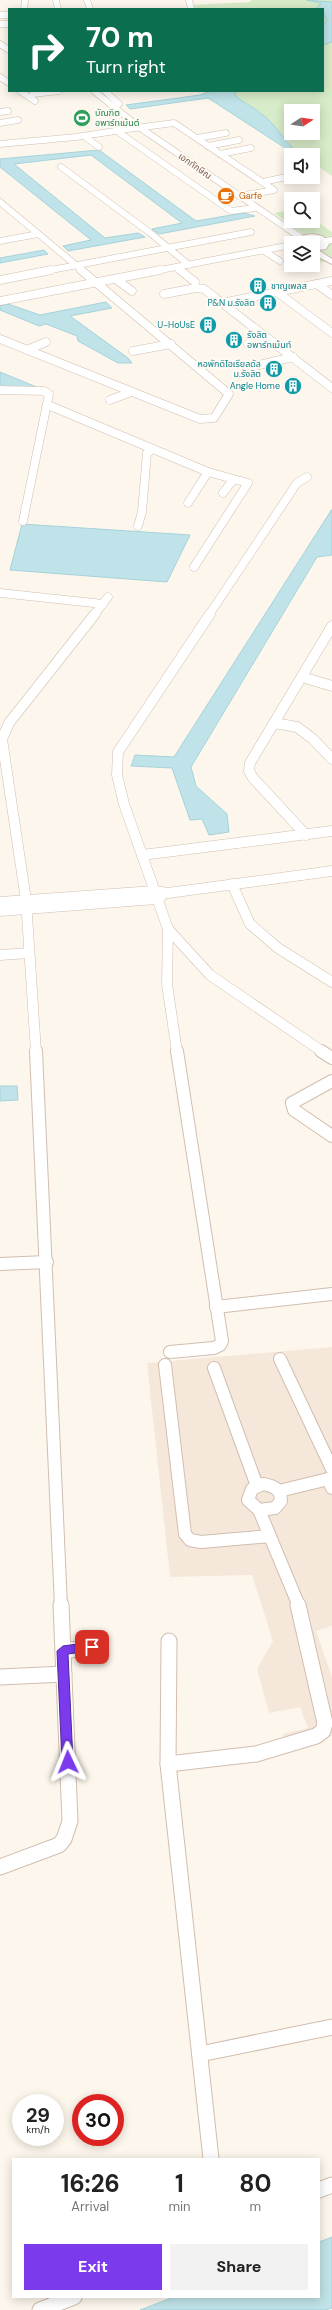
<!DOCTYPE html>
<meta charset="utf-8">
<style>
body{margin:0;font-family:"DM Sans","Noto Sans Thai",sans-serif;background:#f2f2f2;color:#222;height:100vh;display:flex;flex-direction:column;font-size:15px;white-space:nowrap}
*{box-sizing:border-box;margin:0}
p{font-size:13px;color:#767676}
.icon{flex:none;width:22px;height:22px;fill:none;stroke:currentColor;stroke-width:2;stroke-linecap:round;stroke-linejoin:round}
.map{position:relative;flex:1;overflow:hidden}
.details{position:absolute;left:12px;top:2158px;width:308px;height:140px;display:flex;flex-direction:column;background:#fff;border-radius:0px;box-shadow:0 2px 10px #0003}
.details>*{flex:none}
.top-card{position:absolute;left:8px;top:8px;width:316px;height:84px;border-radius:0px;box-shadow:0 2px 10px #0003;background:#0b6e4f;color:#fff;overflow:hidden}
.needle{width:26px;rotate:78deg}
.tools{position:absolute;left:284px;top:104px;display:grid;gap:8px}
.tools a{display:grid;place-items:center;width:36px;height:36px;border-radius:0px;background:#fff;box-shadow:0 2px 10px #0003;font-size:20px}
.speed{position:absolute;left:12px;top:2094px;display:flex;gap:8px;font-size:20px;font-weight:700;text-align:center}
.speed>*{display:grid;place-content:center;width:52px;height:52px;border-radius:50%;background:#fff;box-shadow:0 2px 10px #0003;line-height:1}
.speed small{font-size:10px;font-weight:400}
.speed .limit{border:6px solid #d22;background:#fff;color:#111}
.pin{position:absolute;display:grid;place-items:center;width:34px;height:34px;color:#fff;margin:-17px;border-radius:8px;box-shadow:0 2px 6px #0006}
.me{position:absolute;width:44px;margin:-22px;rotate:358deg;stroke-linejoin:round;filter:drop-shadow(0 0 3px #0008)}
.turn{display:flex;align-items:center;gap:14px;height:84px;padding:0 12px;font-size:18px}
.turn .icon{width:52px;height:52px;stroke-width:2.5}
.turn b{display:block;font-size:28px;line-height:34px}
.eta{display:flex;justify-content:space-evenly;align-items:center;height:68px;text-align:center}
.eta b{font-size:24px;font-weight:700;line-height:28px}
.action{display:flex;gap:8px;margin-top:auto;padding:8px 12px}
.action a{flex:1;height:46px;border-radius:0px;background:#7c3aed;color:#fff;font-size:16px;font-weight:700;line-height:46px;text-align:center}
.action a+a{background:#f2f2f2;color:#222}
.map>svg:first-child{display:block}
.residential{fill:#f5e8da}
.green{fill:#d8ecc9;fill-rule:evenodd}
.water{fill:#bfe3e8;stroke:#a5d3da}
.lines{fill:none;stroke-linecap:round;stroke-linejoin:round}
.minor-far4-casing{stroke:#d1beb0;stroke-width:7}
.minor-far3-casing{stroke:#d1beb0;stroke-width:9}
.minor-far2-casing{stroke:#d1beb0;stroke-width:11}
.minor-far1-casing{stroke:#d1beb0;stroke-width:14}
.minor-casing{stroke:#d1beb0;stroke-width:17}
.tertiary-casing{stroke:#d1beb0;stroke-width:2}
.minor-far4{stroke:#fff;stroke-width:6}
.minor-far3{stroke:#fff;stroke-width:8}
.minor-far2{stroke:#fff;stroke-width:10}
.minor-far1{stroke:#fff;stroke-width:12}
.minor{stroke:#fff;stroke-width:15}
.tertiary{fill:#fff;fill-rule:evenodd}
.route{fill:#7c3aed;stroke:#51269a}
.labels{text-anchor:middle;stroke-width:4;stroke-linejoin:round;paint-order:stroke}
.far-leisure-label{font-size:9px;fill:#27864d;stroke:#fffaf3;text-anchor:start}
.far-street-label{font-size:9px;fill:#7a5c4d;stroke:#fffaf3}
.far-food-label{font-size:9px;fill:#c56008;stroke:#fffaf3;text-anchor:start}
.far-culture-label{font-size:9px;fill:#0d838f;stroke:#fffaf3;text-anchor:end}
</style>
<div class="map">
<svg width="332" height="2310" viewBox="0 0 332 2310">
<rect width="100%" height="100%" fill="#fdf6ec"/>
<path class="residential" d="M332,1347V1626L316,1631L332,1677V1736L291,1751L283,1734L308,1728L300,1707L269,1713L257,1669L273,1641L252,1575L170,1577L147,1363Z"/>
<g class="green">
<path d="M250,0H332V176L313,163V155H301L291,148L288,141L260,113L245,105L235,95L236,91H323V9H191L190,5L251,2ZM291,111H313V133H291Z"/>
<path d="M291,210V221H313V219L332,232V260L313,264V247L323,248L327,238L303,234L274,213Z"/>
</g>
<g class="water">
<path d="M306,0L332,2V42L323,45V24L327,20L323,14V9H316L321,3Z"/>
<path d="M210,91H236L235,95C243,103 252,106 260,113C277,124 285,144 301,155H296L208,98L130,109L126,105L200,95Z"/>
<path d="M99,150L196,221L243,213L255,216L159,234L152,229L182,223L91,155L14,164L105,238L138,233L145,237L68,251L63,246L91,240L0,167V159Z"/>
<path d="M44,250L48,254L0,263V258Z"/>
<path d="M106,302L112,308L70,316L128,358L132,363H118L78,341L77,336L46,324L39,326L0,310V306L8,304L40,315Z"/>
<path d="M0,372L39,388L0,387Z"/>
<path d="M332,509V555L317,557L191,767L196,786L227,814L229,832L209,835L202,819L190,820L172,768L131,766L135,755L174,757Z"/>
<path d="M22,524L190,535L167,582L10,570Z"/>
<path d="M0,1086H17L18,1100L0,1101Z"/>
<path d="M332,2237V2308L326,2310H140L174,2297H319V2242Z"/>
</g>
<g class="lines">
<defs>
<g id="minor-far4">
<path d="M56,0L58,9"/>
<path d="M87,0L90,9"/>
<path d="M189,0L191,9"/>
<path d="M24,9L25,0"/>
<path d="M0,15H9"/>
<path d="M0,24H9"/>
<path d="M0,44L9,50"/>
<path d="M0,77L9,83"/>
<path d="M20,91L35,101"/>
<path d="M94,91L139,127L300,237"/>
<path d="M105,91L119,104"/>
<path d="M33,94L59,91"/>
<path d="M0,112L8,111"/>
<path d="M0,123L18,120"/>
<path d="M120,130L174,123L274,190L239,196"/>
<path d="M117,131L231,211L256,208"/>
<path d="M84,136L99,147"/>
<path d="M197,138L226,133"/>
<path d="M0,144L76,137L122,130"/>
<path d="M208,146L239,140"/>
<path d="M220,154L251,148"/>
<path d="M61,167L149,232L189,265"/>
<path d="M263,182L291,176"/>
<path d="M0,202L83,271"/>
<path d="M0,241L38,234"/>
<path d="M326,241L332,240"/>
<path d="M264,251L280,261"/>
<path d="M177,268L181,271"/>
<path d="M46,271L251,232"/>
<path d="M155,271L291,245"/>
</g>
<g id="minor-far3">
<path d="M180,270L195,282"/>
<path d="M0,280L51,270"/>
<path d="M117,280L132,291"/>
<path d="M317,284L332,295"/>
<path d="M277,292L332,333"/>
<path d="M164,294L196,288L204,289L332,388"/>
<path d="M0,301L160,270"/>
<path d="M222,303L332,281"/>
<path d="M0,339L200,419L214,418L229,394L81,270"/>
<path d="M248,344L269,339"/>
<path d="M27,350L46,342"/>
<path d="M133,351L171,344"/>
<path d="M255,366L293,357"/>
<path d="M0,390L44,391L49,394L23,521"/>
<path d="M110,400L131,392"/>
<path d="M48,405L208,472L248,483L194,567"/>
<path d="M223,493L233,480"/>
<path d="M188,503L208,472"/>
<path d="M138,526L142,512L147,453L153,449"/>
<path d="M0,593L103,604"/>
<path d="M94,615L108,597"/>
<path d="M209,615L297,483L307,477"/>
</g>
<g id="minor-far2">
<path d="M210,614L118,752L117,775L124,804L168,929L210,975L323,1052"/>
<path d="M302,677L332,686"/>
<path d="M274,723L297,727L313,739L332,759"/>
<path d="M306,835L253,778L249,771L250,763L332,626"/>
<path d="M142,855L332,831"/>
<path d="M232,884L250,924L278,948L332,982"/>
<path d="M0,902L154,891L168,893L332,871"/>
<path d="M0,911L156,899L162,896"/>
<path d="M168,929L167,984L177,1052"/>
<path d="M0,955L29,953"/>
<path d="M36,1052L26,900L2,739L9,723L95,614"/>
</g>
<g id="minor-far1">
<path d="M36,1051L61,1606"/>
<path d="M321,1051L332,1058"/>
<path d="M332,1081L292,1103L294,1110L332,1136"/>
<path d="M0,1264L47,1262"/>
<path d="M216,1307L332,1294"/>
<path d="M170,1352L214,1348L220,1345L222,1341L177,1051"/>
<path d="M280,1359L332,1469"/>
<path d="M165,1365L185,1534L190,1540L201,1542L270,1536"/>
<path d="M214,1368L257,1486"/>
<path d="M328,1479L332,1488"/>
<path d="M263,1484C274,1486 281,1489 281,1501L275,1508L259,1510L248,1500L252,1489Z"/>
<path d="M279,1491L332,1478"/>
<path d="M259,1510L299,1606"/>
</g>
<g id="minor">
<path d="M169,1641L168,1764L211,2159"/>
<path d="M63,1651L92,1647"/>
<path d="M0,1677L64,1674"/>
<path d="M168,1764L256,1754L316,1736L323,1731L325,1723L298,1605"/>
<path d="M0,1867L59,1845L64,1839L70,1821L61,1605"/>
<path d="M200,2054L332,2027"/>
<path d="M319,2190L332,2185"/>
<path d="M40,2310L74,2297"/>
</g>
<path id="tertiary" d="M312,234L322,236L330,242L326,249L318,250L332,259V264L313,254V247L320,245V241L308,239L291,243V245L289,243L293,237Z"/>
</defs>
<use href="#minor-far4" class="minor-far4-casing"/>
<use href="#minor-far3" class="minor-far3-casing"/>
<use href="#minor-far2" class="minor-far2-casing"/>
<use href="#minor-far1" class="minor-far1-casing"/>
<use href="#minor" class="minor-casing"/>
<use href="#tertiary" class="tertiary-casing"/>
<use href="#minor-far4" class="minor-far4"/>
<use href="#minor-far3" class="minor-far3"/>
<use href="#minor-far2" class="minor-far2"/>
<use href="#minor-far1" class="minor-far1"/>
<use href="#minor" class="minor"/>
<use href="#tertiary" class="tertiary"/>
</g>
<path class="route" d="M92,1642L98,1647L96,1650L68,1654L73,1762L68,1767L62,1762L57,1651L63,1646Z"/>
<defs>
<symbol id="stadium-disc" viewBox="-11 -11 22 22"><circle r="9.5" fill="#2e9e5b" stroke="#fffaf3"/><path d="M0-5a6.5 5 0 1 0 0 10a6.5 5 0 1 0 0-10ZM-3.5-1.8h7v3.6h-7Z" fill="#fff"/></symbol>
<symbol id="cafe-disc" viewBox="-11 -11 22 22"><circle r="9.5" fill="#e8710a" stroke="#fffaf3"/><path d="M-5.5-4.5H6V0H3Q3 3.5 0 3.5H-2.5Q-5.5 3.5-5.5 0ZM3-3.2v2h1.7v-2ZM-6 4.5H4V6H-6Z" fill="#fff"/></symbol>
<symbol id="building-disc" viewBox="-11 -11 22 22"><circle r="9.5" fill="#0f9aa8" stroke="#fffaf3"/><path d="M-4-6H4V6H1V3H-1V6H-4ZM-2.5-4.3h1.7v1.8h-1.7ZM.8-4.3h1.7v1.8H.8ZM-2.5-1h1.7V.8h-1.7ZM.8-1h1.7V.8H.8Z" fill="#fff"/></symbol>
</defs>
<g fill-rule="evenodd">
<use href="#stadium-disc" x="72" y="108" width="20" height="20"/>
<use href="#cafe-disc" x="216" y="186" width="20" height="20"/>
<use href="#building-disc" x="248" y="276" width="20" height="20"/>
<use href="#building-disc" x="258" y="293" width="20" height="20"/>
<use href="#building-disc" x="198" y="315" width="20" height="20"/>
<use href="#building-disc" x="224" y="330" width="20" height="20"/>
<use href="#building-disc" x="264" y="359" width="20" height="20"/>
<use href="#building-disc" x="283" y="376" width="20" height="20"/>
</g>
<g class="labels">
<g class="far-leisure-label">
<text x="95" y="116">บัณฑิต<tspan x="95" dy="10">อพาร์ทเม้นต์</tspan></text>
</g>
<g class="far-street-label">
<text transform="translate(195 166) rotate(35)" y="3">เอกทักษิณ</text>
</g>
<g class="far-food-label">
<text x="239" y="199">Garfe</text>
</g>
<g class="far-culture-label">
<text x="271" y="289" text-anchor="start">ชาญเพลส</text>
<text x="255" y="306">P&amp;N ม.รังสิต</text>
<text x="195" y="328">U-HoUsE</text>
<text x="247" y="338" text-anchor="start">รังสิต<tspan x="247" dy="10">อพาร์ทเม้นท์</tspan></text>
<text x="261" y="367">หอพักดิโอเรียลดัล<tspan x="261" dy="10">ม.รังสิต</tspan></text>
<text x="280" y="389">Angle Home</text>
</g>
</g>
</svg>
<div class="tools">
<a><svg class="needle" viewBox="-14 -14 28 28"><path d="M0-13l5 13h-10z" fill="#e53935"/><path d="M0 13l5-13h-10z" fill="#767676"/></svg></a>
<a><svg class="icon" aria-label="sound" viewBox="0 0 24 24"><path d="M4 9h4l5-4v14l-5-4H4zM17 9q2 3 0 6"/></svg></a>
<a><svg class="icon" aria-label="search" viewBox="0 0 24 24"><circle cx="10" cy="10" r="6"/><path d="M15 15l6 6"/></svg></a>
<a><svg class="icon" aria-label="layers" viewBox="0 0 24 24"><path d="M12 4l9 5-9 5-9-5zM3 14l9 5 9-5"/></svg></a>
</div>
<div class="speed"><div>29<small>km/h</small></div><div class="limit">30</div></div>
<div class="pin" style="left:92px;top:1647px;background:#d93025"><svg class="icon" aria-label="arrive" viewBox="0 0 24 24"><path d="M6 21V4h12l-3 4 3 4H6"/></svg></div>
<svg class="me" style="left:68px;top:1762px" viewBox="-20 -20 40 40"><path d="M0-17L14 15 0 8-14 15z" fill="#7c3aed" stroke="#fff" stroke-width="4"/></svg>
<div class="top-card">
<div class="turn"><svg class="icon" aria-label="right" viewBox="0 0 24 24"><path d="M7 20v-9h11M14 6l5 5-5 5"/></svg><div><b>70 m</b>Turn right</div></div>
</div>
<section class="details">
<div class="eta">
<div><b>16:26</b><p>Arrival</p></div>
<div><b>1</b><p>min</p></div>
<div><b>80</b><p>m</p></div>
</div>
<div class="action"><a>Exit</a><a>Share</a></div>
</section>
</div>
